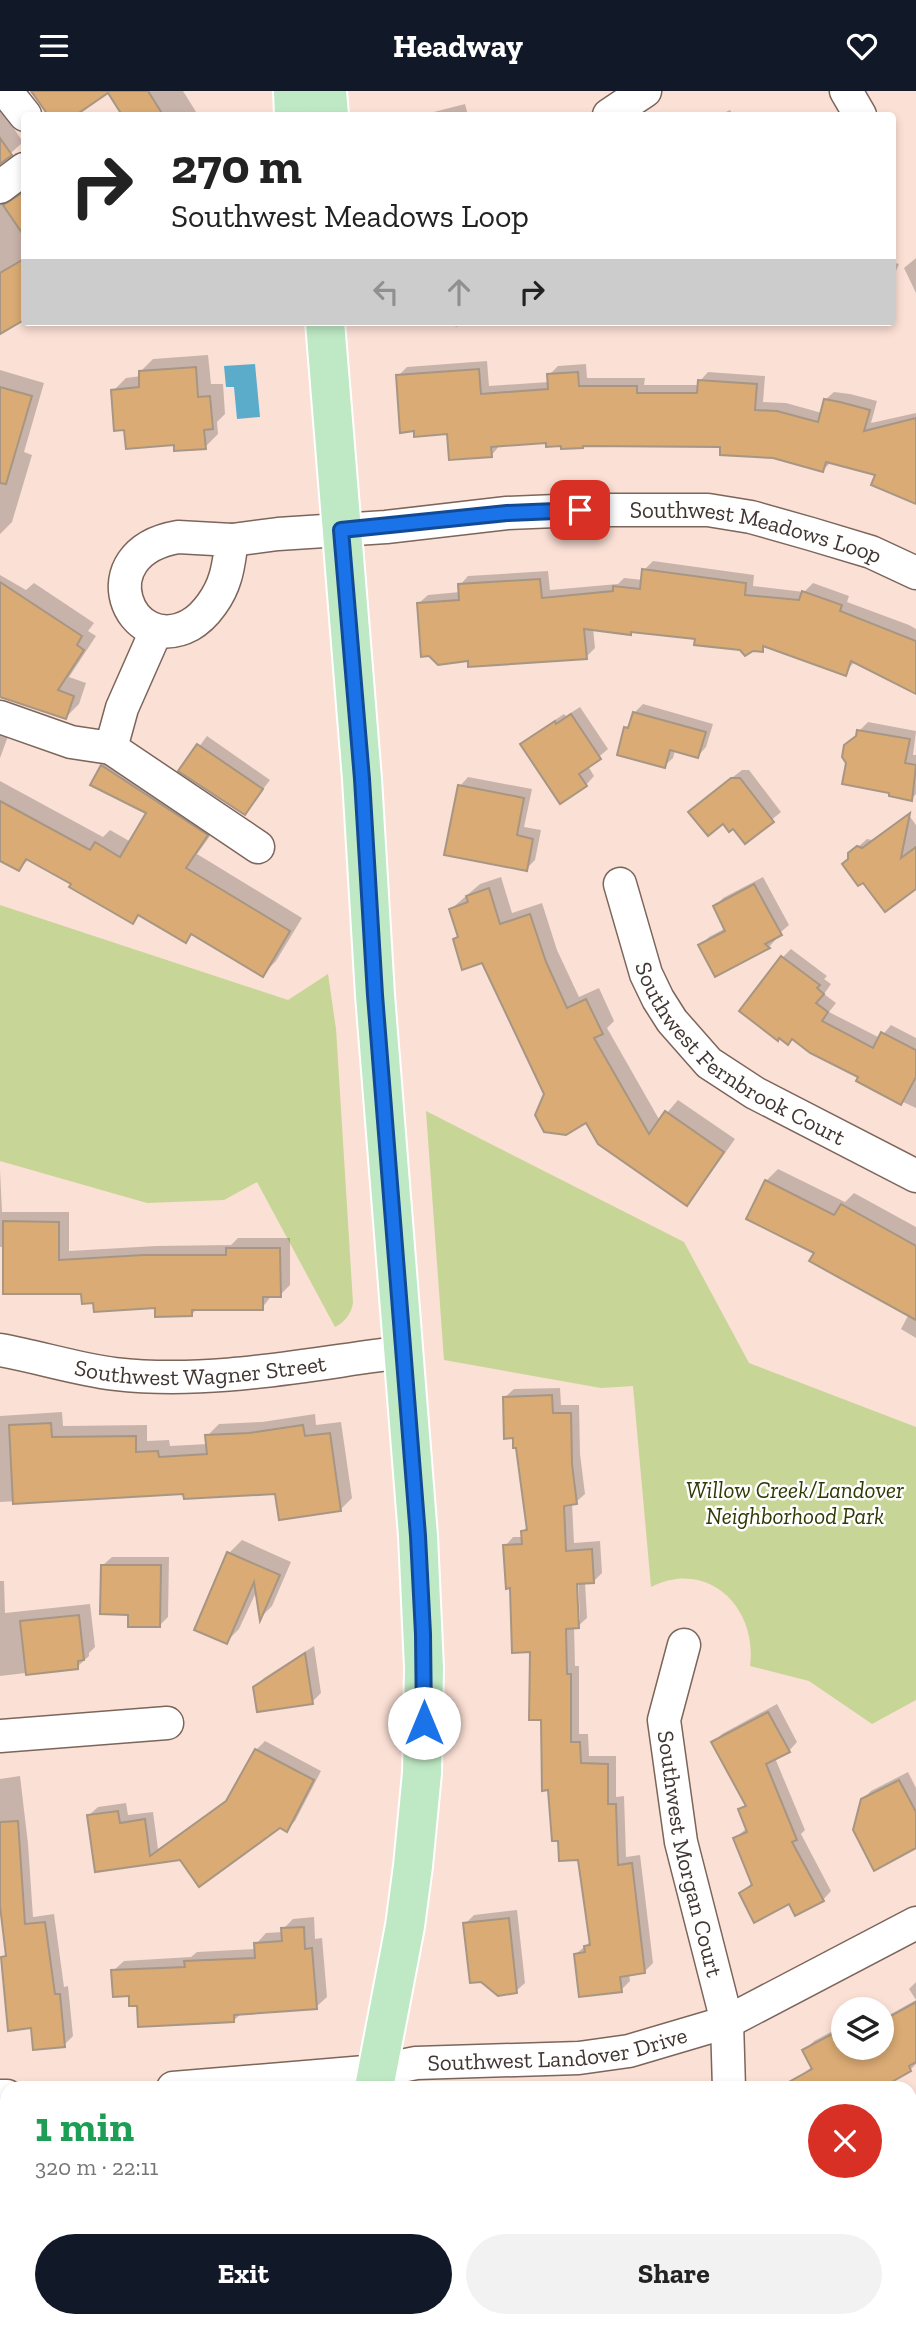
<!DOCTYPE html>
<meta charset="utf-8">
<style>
body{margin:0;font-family:"Zilla Slab",serif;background:#f2f2f2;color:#222;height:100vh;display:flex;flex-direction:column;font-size:26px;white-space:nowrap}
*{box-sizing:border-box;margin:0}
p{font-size:23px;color:#767676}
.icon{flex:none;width:38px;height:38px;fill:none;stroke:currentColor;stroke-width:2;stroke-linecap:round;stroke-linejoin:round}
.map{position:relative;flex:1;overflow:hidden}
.drawer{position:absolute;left:0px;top:1990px;width:917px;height:247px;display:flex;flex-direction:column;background:#fff;border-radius:21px 21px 0 0;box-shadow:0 4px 10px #0003}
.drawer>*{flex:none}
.guide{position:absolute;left:21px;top:21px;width:875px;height:214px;border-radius:7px;box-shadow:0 4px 10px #0003;background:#fff;color:#222;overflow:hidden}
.fabs{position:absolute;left:831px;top:1906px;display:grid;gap:14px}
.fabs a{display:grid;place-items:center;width:63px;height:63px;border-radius:50%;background:#fff;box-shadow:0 4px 10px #0003;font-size:35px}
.pin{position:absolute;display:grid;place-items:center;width:60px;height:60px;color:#fff;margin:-30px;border-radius:14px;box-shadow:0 4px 10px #0006}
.me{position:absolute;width:77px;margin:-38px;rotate:0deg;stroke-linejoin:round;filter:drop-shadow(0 0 5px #0008)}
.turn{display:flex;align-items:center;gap:24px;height:147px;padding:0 35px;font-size:32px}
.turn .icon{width:91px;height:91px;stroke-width:2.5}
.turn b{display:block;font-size:49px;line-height:60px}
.lanes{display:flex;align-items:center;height:66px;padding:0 35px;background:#0003;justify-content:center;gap:35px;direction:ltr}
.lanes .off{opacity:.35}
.round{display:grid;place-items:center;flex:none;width:74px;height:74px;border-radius:37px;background:#f2f2f2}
.overview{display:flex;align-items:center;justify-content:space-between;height:119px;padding:0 35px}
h1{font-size:42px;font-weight:800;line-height:52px;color:#1e9e55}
.cta{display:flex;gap:14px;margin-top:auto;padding:14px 35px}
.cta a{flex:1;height:80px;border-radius:42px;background:#111827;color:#fff;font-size:28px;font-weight:800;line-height:80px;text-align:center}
.cta a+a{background:#f2f2f2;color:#222}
header{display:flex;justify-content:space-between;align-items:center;height:91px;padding:0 35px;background:#111827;color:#fff;font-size:32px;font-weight:800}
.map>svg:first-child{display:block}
.green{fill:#c7d597}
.water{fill:#5bacca}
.shadow{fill:#0003;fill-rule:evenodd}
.building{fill:#daab74;stroke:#a79683;stroke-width:2}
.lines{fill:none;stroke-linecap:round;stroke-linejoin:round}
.lane-casing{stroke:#7c655b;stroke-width:19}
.street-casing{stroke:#7c655b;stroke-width:35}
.primary-casing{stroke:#fff;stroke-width:42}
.lane{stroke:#fff;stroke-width:16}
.street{stroke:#fff;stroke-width:32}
.primary{stroke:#bfe9c5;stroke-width:38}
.route-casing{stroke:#114b97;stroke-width:18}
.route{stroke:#1a73e8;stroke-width:12}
.labels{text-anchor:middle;stroke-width:5;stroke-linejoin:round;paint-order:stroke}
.street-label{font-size:23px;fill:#413632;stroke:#fff}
.park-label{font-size:23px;font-style:italic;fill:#303803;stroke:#fff}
</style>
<header><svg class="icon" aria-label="menu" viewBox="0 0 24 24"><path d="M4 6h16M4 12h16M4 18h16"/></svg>Headway<svg class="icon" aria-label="heart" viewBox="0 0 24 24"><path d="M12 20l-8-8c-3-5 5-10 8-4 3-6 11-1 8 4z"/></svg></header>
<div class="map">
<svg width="916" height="2236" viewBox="0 0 916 2236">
<rect width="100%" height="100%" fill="#fbe0d5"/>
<g class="green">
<path d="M0,814L288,909L328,883L336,938L353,1212C351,1223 345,1231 335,1236L257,1091L224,1109L147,1112L0,1070Z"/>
<path d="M426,1020L684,1151L749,1272L916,1336V1609L872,1633L809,1590L750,1575C758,1517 708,1467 651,1496L633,1295L601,1297L444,1269Z"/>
</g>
<path class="water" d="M255,273L260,326L237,328L234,296H226L224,275Z"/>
<g class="shadow">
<path d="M109,0H183L198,24H124Z"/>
<path d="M465,13L468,24H422Z"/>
<path d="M0,17L23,51L0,72Z"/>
<path d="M730,19L733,24H720Z"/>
<path d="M0,97L16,103L24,97V227L0,241Z"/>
<path d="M916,167V202L904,177Z"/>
<path d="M892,171L899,173L892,189Z"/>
<path d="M453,231H464L456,236Z"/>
<path d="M208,264L211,293H223L225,323L217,331L218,343L205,356L175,352L126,338L113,300L126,287L141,285L140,281L153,268Z"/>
<path d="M487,270L489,295L549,291V284L558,275L586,273L587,287H645L644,294H700V290L708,281L765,285L763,311L786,312L822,322L825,309L834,301L850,303L877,310L871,332L916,322V411L878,383L831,371L823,379L722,354L562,353L548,351L500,354L491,365L449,341L398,285L407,276Z"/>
<path d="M0,279L44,292L24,361L32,364L12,431L0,443Z"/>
<path d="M653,470L754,484L753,495L804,501L813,492L849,505L847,511L909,534L916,538V601L855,570L845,582L767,554L762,559L741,557L697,546L593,537L595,557L586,566L470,575V568L419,512L428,504L460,501V494L468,485L548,480L550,499L618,493L624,487L643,489L644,479Z"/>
<path d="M0,484L26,499L34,492L94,532L88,540L96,545L69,586L86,592L79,613L66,626L0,607Z"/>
<path d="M643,613L713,633L706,656L698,665L675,659L673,667L664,675L626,637L631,632L634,622Z"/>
<path d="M580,616L608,658L588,675L594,685L586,694L523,653L531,645L564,623L566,625Z"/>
<path d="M0,626L13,632L0,667Z"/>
<path d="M868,631L916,640L913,664H916V703L911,708L891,701L848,672L859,640Z"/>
<path d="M207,645L270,689L245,722L181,680Z"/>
<path d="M116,662L220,731L197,763L302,827L276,870L263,883L193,842L186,850L140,823L133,831L73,792L29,768L19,778L0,768V690L103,746L110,739L131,751L149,722L102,675Z"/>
<path d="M742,679H749L781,721L745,751L733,735L699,712Z"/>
<path d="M468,686L532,698L524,736L541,739L535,769L526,778L460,695Z"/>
<path d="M908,723L916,734V795L850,763L867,748L872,749Z"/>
<path d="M501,786L512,822L542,812L557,859L579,906L599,897L614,930L607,937L660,1030L678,1009L735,1048L698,1100L686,1112L587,1030L546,1003L483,870L455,848L459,844L451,818L480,793Z"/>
<path d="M763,786L789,834L775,846L777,847L769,856L716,884L700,855L709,846L726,837L715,816L723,807Z"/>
<path d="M791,858L827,885L824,888L831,893L824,903L836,912L829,921L880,947L891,934L916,947V1017L858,990L861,985L811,960L783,866Z"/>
<path d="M778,1078L845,1111L854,1102L916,1136V1247L901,1238L909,1223L816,1161L766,1090Z"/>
<path d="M0,1079L2,1121H69V1160L156,1155L231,1154L238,1147H290V1194L280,1204H272L262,1217H198L192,1223L157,1216L95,1210L5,1156H0Z"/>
<path d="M560,1297L561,1314H579L580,1363L585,1403L576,1411L572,1412L574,1452L600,1450L602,1482L594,1490L585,1491L587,1527L578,1535L574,1536L575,1575H579V1643H588L589,1665H616V1706L624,1705L626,1766L640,1764L653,1872L644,1881L629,1883L630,1890L621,1899L576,1863L591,1850L580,1767L543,1627L532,1559L511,1495L505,1455L513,1446H523V1440L528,1435L518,1355L505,1306L514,1298ZM575,1484H578L580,1530H577Z"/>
<path d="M62,1321L63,1335L147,1334V1350L169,1349L170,1355L208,1353L207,1345L219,1333L262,1331L315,1323L316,1334L341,1331L352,1407L340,1419L277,1401H185L0,1411V1325Z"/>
<path d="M242,1449L291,1471L272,1515L261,1526L257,1499L239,1538L226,1551L229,1462Z"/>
<path d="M112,1466H169L168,1526L160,1534L130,1522L103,1474Z"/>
<path d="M0,1490H4L5,1522L90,1513L95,1556L89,1562V1565L77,1576L0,1585Z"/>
<path d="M314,1555L321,1602L312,1611L255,1596L264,1587Z"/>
<path d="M777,1613L797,1651L789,1660L775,1667L805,1739L801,1743L831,1800L823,1809L790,1811L741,1802L753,1791L735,1747L747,1737L740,1719L746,1713L714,1651L722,1643Z"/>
<path d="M265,1650L321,1680L295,1730L286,1739L280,1735L181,1767L96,1779L89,1724L98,1716L126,1712L128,1724L153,1721L158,1758L230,1707L256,1659Z"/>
<path d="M908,1681L916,1697V1755L862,1709L871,1700Z"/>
<path d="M20,1685L28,1753L33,1826L54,1823L64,1896L68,1895L73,1945L64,1954L32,1935L3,1867L8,1862L0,1814V1688Z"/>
<path d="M517,1819L525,1892L516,1900L465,1833L474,1824Z"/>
<path d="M314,1826L315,1848L322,1847L327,1906L316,1916L242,1922L233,1930L139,1913L113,1880L124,1870L191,1866L197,1861L256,1858V1853L266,1842L283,1841V1838L293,1828Z"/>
<path d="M916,1891V1973L910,1979L795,1989L813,1975L804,1960L814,1950L842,1935L844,1956H882V1928L916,1909L909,1898Z"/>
<path d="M0,2198L7,2211V2230H19L22,2236H0Z"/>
<rect x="127" y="2230" width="98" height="6"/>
<path d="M470,2230H529L524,2236H465Z"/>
<path d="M824,2230H883L884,2233L881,2236H815Z"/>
</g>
<g class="building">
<path d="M31,0H148L163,24H122L108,2L76,24H48Z"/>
<path d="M0,47L12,64L0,73Z"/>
<path d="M24,101V145L3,114Z"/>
<path d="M24,168V229L0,243V182Z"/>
<path d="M196,276L198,306L210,305L213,338L204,339L206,358L174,360V354L126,358L124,339L114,340L111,299L139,296V280Z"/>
<path d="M479,278L481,303L548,298L547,283L578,281L579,295H637V302H697L698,289L757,293L755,319L777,320L818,331L824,308L840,311L870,319L864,340L916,327V413L871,394L875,384L826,371L823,381L773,367L720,364V356L583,355V357L561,358V355L546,356V352L491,356L492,366L449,369L447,343L414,346V340L400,342L396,284Z"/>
<path d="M0,296L32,305L6,393L0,392Z"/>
<path d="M642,478L746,492L745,504L799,509L802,500L842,514L840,520L916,550V603L851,570L846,585L763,555V561L753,560L745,565L740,559L694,554L695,548L631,541V544L584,538L587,568L468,576V570L438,574L429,565L421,566L417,512L459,509L458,493L540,488L542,507L613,500V495L640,498Z"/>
<path d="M0,491L82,545L77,554L84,559L58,599L74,605L66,628L0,606Z"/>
<path d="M633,621L706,641L698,667L670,659L665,677L617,664L624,636L628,637Z"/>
<path d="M571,623L601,668L579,683L587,695L560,713L520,653L555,630L556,633Z"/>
<path d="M857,639L910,648L905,672L916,674L912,710L889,705V702L842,693L846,672L842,666L844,654L856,645Z"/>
<path d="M197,653L263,698L245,724L178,680Z"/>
<path d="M101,674L208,744L186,777L290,840L263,886L191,843L186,852L138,824L133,833L69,796L71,793L26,768L19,780L0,770V710L90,759L95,751L120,766L146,722L90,694Z"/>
<path d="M731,687H740L774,731L745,753L733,738L729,741L723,733L708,745L688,721Z"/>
<path d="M458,694L524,707L517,744L533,748L527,780L444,764Z"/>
<path d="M910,722L901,767L916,756V798L885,821L863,792L858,795L842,773L848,768V762L857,755L862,757Z"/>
<path d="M754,793L782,844L765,853L770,857L715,886L698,854L725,840L713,815Z"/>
<path d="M489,797L500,833L530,823L546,871L567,917L586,908L603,943L594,947L649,1043L665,1020L724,1061L687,1115L598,1053L586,1032L566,1044L544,1041L535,1024L544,1003L482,872L462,879L453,848L458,846L449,818L468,811L466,805Z"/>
<path d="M781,865L820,894L817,897L824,903L816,912L828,921L822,930L873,957L881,941L916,959V986L901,1014L856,990L858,986L810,962L792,948L788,954L779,947L778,950L739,920Z"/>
<path d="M765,1089L834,1124L841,1113L916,1155V1229L809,1170L814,1162L746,1128Z"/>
<path d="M3,1130L59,1131V1169L144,1164H226V1157H280L281,1206H263V1219H192V1225L155,1226V1217L94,1221L93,1212L82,1213L81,1203H3Z"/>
<path d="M552,1304L553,1322H571L572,1373L577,1413L564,1415L566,1460L592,1458L594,1492L577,1493L579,1537L566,1538L567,1583H571V1651H580L581,1672L608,1673V1713H616L618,1774L632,1772L645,1882L620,1886L622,1901L579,1906L574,1863L585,1861L584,1855L590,1854L578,1769L559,1770L558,1750H552L548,1699L542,1700L541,1629H529L530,1561L512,1562L510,1497L506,1498L503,1454L522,1453L521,1440L527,1439L516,1357H513V1347L504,1348L503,1306Z"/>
<path d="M51,1332L52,1346L136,1345V1361L158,1360L159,1366L207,1363L205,1344L249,1342L303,1334L305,1345L330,1342L341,1420L279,1429L275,1403L184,1408L183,1403L13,1413L9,1334Z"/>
<path d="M227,1461L280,1484L260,1530L254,1491L227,1553L194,1539Z"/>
<path d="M101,1474H161L160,1536H128V1524L100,1523Z"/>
<path d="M79,1524L84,1569L78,1570V1578L26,1584L20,1530Z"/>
<path d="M305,1562L313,1613L257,1621L253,1596Z"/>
<path d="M768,1621L790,1661L766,1673L797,1749L792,1751L824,1810L795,1825L789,1813L754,1832L739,1802L752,1794L733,1747L747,1741L738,1718L746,1715L711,1651Z"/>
<path d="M255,1658L314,1689L287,1741L280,1737L199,1796L180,1769L95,1781L87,1724L118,1720L120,1732L145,1728L150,1765L226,1710Z"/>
<path d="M899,1689L916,1721V1757L874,1780L853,1739L861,1708Z"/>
<path d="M18,1730L25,1833L45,1831L55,1903H60L65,1956L33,1959L31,1937L8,1940L1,1866L6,1865L0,1815V1731Z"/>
<path d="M509,1827L517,1902L498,1905L481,1891L470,1892L463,1832Z"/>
<path d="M304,1836L305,1858L312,1857L317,1918L234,1924V1931L138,1936L137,1915H129V1905L113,1906L111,1879L185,1876L184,1870L255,1867L254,1852L282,1850L281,1837Z"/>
<path d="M916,1911V1971L909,1975L911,1980L881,1997H778L812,1978L802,1959L832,1943L839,1956H882V1930Z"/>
</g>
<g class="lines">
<defs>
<path id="lane" d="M910,2088L916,2090"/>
<g id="street">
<path d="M6,0L25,24"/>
<path d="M846,0L860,24"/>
<path d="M609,24L645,0"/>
<path d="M0,96L24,78"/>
<path d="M178,446L232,449C230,461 229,475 225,487C220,504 206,525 190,534C129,567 86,462 178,446Z"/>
<path id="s1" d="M232,449L278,443L386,436L507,422L580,419H708L751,426L811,443L871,461L916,482"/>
<path d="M0,626L71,651L111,657L122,617L156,540"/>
<path d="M111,657L258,756"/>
<path id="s2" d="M620,793L646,883L658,908L672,930L709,972L755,1002L916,1085"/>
<path id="s3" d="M0,1259C39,1266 76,1278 115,1283C211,1294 308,1273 403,1261"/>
<path id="s4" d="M684,1554L664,1629L681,1751L727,1931L729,1997"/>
<path d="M0,1645L167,1632"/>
<path id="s5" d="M173,1997L377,1980L416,1972L579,1967L629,1960L727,1931L916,1832"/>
<path d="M0,2005H7"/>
<path d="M0,2071L7,2090"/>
<path d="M64,2230L66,2236"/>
<path d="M742,2230V2236"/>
</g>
<g id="primary">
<path d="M293,0L294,24"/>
<path d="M327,0L329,24"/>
<path d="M325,231L362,688L375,904L418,1445L424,1577L422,1682L413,1775L405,1835L374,1997"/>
<path d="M354,2236L355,2230"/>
</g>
</defs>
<use href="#lane" class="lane-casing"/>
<use href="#street" class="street-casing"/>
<use href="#primary" class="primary-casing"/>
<use href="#lane" class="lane"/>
<use href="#street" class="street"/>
<use href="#primary" class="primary"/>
</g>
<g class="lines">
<defs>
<path id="route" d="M424,1632L423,1543L418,1445L375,904L362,688L341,439L507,422L580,419"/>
</defs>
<use href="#route" class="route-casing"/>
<use href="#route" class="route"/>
</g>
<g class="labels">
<g class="street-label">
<text dy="8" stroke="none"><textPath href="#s1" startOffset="528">Southwest Meadows Loop</textPath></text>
<text dy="8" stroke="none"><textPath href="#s2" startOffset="220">Southwest Fernbrook Court</textPath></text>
<text dy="8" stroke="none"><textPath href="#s3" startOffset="203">Southwest Wagner Street</textPath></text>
<text dy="8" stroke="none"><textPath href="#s4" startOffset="214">Southwest Morgan Court</textPath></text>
<text dy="8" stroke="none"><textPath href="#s5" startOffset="387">Southwest Landover Drive</textPath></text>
</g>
<g class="park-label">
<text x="795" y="1407">Willow Creek/Landover<tspan x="795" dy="26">Neighborhood Park</tspan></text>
</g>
</g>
</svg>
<div class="fabs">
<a><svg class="icon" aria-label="layers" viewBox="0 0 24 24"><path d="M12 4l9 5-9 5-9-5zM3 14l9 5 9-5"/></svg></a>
</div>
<div class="pin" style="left:580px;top:419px;background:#d93025"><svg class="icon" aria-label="arrive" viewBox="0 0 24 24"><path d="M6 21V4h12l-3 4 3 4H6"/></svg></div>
<svg class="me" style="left:424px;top:1632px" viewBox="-20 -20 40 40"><circle r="19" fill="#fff"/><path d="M0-13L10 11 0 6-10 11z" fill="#1a73e8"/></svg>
<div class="guide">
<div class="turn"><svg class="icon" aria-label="right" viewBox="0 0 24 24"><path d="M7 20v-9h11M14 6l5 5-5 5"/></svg><div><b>270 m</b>Southwest Meadows Loop</div></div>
<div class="lanes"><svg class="icon off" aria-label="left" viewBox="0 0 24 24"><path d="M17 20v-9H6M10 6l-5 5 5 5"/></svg><svg class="icon off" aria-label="ahead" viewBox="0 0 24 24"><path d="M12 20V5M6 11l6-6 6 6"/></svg><svg class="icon" aria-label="right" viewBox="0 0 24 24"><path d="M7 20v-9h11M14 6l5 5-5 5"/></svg></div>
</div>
<section class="drawer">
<div class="overview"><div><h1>1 min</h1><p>320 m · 22:11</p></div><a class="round" style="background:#d93025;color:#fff"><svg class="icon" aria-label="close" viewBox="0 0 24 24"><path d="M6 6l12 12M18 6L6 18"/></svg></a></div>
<div class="cta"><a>Exit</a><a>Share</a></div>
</section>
</div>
